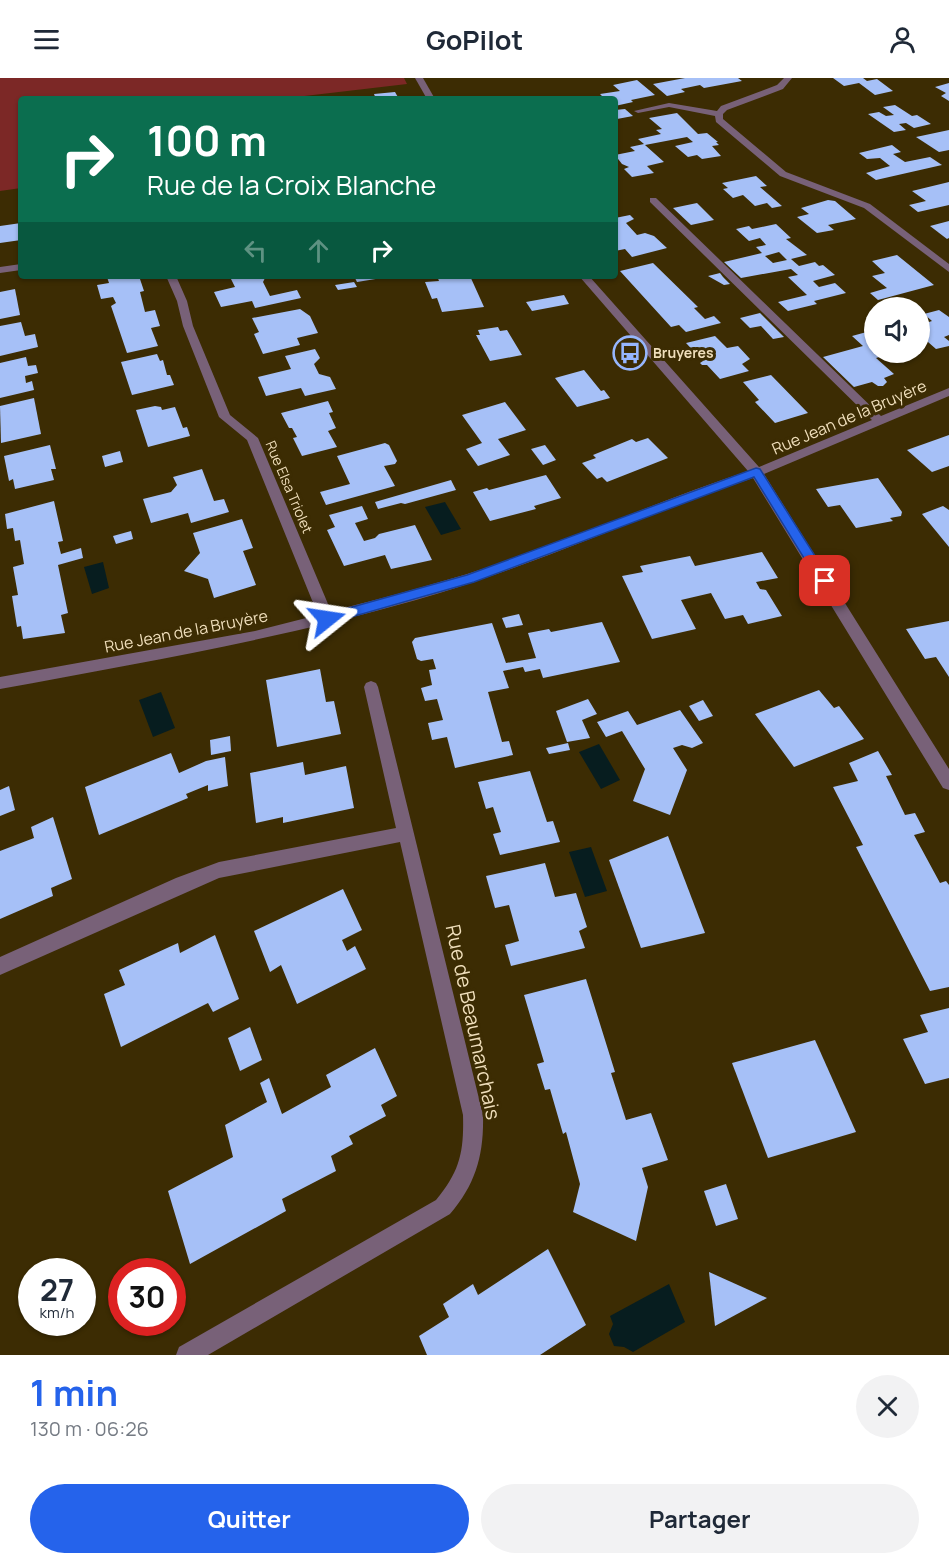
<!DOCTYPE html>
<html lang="fr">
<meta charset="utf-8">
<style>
body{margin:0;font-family:Manrope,sans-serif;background:#f2f2f3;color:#1f2937;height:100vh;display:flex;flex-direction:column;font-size:22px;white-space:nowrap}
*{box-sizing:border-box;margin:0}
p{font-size:20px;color:#747a83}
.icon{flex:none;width:33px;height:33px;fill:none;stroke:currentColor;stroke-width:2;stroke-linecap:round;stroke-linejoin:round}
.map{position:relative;height:1277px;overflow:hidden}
.panel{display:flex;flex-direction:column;background:#fff;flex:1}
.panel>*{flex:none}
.hud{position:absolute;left:18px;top:18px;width:600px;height:183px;border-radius:6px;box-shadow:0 2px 4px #0004;background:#0b6e4f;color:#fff;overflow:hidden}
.tools{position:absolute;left:864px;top:219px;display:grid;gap:12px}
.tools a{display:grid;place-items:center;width:66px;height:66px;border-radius:50%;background:#fff;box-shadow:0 2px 4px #0004;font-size:30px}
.speed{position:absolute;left:18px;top:1180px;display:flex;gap:12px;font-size:30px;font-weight:700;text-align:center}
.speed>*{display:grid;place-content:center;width:78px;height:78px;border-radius:50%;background:#fff;box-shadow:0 2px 4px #0004;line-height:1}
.speed small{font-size:15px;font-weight:400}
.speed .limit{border:9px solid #d22;background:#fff;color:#111}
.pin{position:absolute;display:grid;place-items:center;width:51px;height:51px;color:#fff;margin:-26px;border-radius:12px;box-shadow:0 3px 9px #0006}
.me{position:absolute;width:66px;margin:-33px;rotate:75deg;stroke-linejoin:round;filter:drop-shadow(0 0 4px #0008)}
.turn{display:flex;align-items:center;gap:21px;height:126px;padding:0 30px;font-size:27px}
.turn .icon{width:78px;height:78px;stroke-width:2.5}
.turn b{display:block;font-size:42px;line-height:51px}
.lanes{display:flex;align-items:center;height:57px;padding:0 30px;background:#0003;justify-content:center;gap:30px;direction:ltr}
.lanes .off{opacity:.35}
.round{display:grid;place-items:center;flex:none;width:63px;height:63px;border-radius:32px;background:#f2f2f3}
.summary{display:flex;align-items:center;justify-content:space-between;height:102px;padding:0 30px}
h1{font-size:36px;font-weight:700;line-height:45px;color:#2563eb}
.primary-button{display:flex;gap:12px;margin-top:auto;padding:12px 30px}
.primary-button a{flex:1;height:69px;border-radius:36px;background:#2563eb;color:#fff;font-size:24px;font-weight:700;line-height:69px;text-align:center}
.primary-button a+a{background:#f2f2f3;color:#1f2937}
header{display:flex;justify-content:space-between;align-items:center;height:78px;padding:0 30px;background:#fff;font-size:27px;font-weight:700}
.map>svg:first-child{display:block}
.green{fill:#7c2826}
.water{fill:#071d1f}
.building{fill:#a6c0f7;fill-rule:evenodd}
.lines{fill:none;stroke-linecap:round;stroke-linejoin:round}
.minor{fill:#786178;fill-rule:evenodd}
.route{fill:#2563eb;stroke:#184099;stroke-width:1.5}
.labels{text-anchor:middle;stroke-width:6;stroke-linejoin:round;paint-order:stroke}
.far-poi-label{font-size:14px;font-weight:bold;fill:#efdebb;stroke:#3c2c03;text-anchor:start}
.far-street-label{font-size:14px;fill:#efdebb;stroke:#3c2c03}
.street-label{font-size:16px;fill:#efdebb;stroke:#3c2c03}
.near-street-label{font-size:20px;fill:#efdebb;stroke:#3c2c03}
</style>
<header><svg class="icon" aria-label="menu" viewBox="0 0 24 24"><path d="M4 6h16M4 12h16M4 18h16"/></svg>GoPilot<svg class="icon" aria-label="person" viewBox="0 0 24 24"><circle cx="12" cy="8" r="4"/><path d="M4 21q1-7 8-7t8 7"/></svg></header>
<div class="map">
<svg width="949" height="1277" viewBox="0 0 949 1277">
<rect width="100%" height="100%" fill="#3c2c03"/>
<path class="green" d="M0,0H404L407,6L279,21H21V110L0,113Z"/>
<g class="water">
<path d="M445,424L461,451L441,457L425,429Z"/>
<path d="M103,484L109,510L92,516L84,489Z"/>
<path d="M161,614L175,650L153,659L139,622Z"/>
<path d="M599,666L620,702L601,711L579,674Z"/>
<path d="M591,769L607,813L585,819L569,774Z"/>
<path d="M669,1206L685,1244L633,1274L624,1269L614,1268L609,1256L613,1246L610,1238Z"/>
</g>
<g class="building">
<path d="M685,0H738L742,3L704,10L700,7L681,11L685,14L667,18L653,6Z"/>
<path d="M833,0H863L867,3L877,1L893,13L875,17L859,5L844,8Z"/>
<path d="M637,2L655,17L631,22L633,24L615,28V21H605L600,16L620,13L613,7Z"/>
<path d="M949,5V23L941,18L946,15L935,9Z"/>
<path d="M395,14L399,21H376L374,16Z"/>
<path d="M895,27L912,38L917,37L931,46L914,50L906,45L899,46L906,52L894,54L868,36L879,34L886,38L894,37L883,29Z"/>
<path d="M625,31L633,38L617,41L615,39V32Z"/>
<path d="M677,35L698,56L707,55L718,64H716L719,67L712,68L721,78L702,81L697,77L688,79L675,68L693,64L687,59L645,67L664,84L647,88L654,95L632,99L624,91L629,89L622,86L615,77L635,73L630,69L644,66L638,61L661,56L656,52L662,51L649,40Z"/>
<path d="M949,52V72L939,74L916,59Z"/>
<path d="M892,67L901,74L893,76L905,84L930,79L942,87L876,102L866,95L890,88L880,80L867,81L859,75Z"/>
<path d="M756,98L767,108L760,109L782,128L772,130L767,125L755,128L743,117L733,120L723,111L728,110L722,105Z"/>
<path d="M949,104V127L918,134L909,127L926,123L912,113Z"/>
<path d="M828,122L835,123L856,141L828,147L834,152L817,155L797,139L809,136L801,130Z"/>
<path d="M697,125L714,142L691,147L673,130Z"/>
<path d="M630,137L634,141L626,145L637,157L645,155L654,158L667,170L632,179L625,171L615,173V140Z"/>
<path d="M949,143V160L947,161L930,148Z"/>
<path d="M21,145V162L0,165V148Z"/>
<path d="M776,146L791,160L786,161L807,177L791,181L799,188L815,184L819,188L823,187L835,197L813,203L819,209L835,205L846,215L814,223L817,226L788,233L778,224L807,217L788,199L798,197L791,191L741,200L724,184L762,175L756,169L766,167L760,160L749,163L736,151L749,148L752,151ZM779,174L787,182L773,185L765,178Z"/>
<path d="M897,177L934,207L878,222L870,215L887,210L872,198L885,195L872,183Z"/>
<path d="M653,185L698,229L694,230L705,241L714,238L721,245L686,254L679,247L671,249L620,193Z"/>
<path d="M720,195L723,199L730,206L724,207L708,198Z"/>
<path d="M113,198H139L144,213L140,214L145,234L155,232L160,248L151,250L158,268L127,275L111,228L116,225L113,219L101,221L97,207L109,205L107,199Z"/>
<path d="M266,198L263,204L270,218L297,212L301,220L255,230L252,223L221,229L214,214L235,209L230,199Z"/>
<path d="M354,198H388V199L357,204Z"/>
<path d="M437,198H470L484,229L442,234L437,220L432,221L425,204L439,203Z"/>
<path d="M354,204L357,209L338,212L335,207Z"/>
<path d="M15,211L20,237L0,241V214Z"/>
<path d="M564,217L569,226L532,233L526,224Z"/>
<path d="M300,231L310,238L318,255L297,260L300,267L263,276L254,256L259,254L252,240Z"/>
<path d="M939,232L949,239V257L944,259L949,263V268L936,271L920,257V247L932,243L924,236Z"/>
<path d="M760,235L784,259L773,261L761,248L750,250L740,240Z"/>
<path d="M21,244L25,258L35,256L38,269L0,278V248Z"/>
<path d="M498,249L500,253L507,252L522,277L490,283L476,257H480L478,252Z"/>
<path d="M874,252V274L892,275L876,280L894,296L884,300L887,304L883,308H878L872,304L854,309L823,279L863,268L852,258Z"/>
<path d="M715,258L727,270L738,268L750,281L742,286L749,293L720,301L707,287H702L700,285L703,283L686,265Z"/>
<path d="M315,271L320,280L314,286L319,296L330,299L336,311L305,318L301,310L266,318L258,299L291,291L285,278Z"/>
<path d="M157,276L160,283L163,282L167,297H170L174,307L132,317L121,284Z"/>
<path d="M26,279L28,288L36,287L38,295L25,298L26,305L32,303L34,312L0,320V285Z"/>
<path d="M584,292L601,313L604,312L610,320L577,329L555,300Z"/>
<path d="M771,297L808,335L775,345L755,324L759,322L743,304Z"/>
<path d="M34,320L41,356L1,365L0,328Z"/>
<path d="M328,323L333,334L329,335L336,350L328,353L337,369L302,378L293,360L297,359L292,350H289L281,335Z"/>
<path d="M505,324L526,352L498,361L510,377L478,388L466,371L482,365L462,337Z"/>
<path d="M155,328L161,329L162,332L175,329L183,350L187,349L190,358L148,369L136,332Z"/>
<path d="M949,357V388L932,394L907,372Z"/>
<path d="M648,360L668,380L607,404L602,399L597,401L582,385L596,380L593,377L632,361L636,364Z"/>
<path d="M385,365L389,367L397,383L395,386L384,388L395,408L326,427L320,414L350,406L337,378Z"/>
<path d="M50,367L56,391H51L54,402L15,411L13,401L9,403L4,378Z"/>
<path d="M545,367L556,382L543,387L531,371Z"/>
<path d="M120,373L123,384L105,389L102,378Z"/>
<path d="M202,391L214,423L224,421L229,434L191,445L188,435L151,445L143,421L171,414L177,407L173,399Z"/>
<path d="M546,397L561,420L534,428L536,431L490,443L473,414L487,410L489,412Z"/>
<path d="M878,400L902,434L901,438L890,440L893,443L856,450L840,427L828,429L816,411Z"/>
<path d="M451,402L456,412L405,426L401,425L378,431L375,424Z"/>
<path d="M54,423L63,463L58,464L61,476L81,470L83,480L58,487L68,535L61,537L65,555L23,561L21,548L17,549L12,518L18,517L13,489L24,486L20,462L15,463L13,450L7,451L5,436Z"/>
<path d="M362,428L368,441L355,445L364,463L375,460L379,456L415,447L432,482L391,491L385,477L344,488L327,452L335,449L329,437Z"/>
<path d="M943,428L949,432V469L922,436Z"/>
<path d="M242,441L253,470L243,473L256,507L214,520L208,501L184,493L200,475L193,455Z"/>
<path d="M131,453L133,461L116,466L113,458Z"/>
<path d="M762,474L778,500L756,504L760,511L766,512L782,538L748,546L743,537L725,541L711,515L681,522L696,551L652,561L622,498L643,494L640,488L690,478L695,488Z"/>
<path d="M519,536L523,547L506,550L502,540Z"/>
<path d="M949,543V599L936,579L925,581L906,551Z"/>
<path d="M602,544L620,584L543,600L540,591L525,594L523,589L503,593L509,610L488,614L502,664L509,663L513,677L455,690L447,659L432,662L428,645L443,642L437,621L425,623L421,610L432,607L429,592L436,591L433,581L421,583L417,581L412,564L415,560L492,545L506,585L536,580L528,555L549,551L551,554Z"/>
<path d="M320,591L326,624L334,623L341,656L277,669L266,602Z"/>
<path d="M819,612L834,630L839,628L864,661L794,689L755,636Z"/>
<path d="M588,621L597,636L582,642L590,660L567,664L556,633Z"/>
<path d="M703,622L713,638L699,643L689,628Z"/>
<path d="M680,632L703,665L692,670L682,667L673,670L687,692L670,737L633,723L645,691L622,653L606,659L597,644L628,633L637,647Z"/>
<path d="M230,658L231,673L211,677L210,662Z"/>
<path d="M568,665L570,672L549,676L546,670Z"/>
<path d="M878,673L892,697L886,698L905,737L915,735L925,754L914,757L940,805L946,803L949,807V909L930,913L856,769L863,767L833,709L858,703L849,685Z"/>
<path d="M171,675L179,695L206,683L225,679L228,708L208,713V707L186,716L188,720L99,757L85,709Z"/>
<path d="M303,684L305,697L346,688L354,730L283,745V739L256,745L250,695Z"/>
<path d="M530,693L547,744L553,743L560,764L500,777L493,756L501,754L493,729L486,731L478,704Z"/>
<path d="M9,708L15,732L0,738V712Z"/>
<path d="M53,739L72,801L51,810L53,818L0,841V773L34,760L31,749Z"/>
<path d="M668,758L705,855L641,870L609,782Z"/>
<path d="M545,785L555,819L576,815L587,849L579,853L585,870L511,888L505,867L519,863L509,827L495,830L486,798Z"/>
<path d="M343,811L362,852L342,862L347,873L355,868L366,891L297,926L281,887L270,894L254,853Z"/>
<path d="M215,857L239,921L213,934L208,925L121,969L104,916L125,907L119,892L178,865L180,875Z"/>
<path d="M586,901L615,994L611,995L626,1042L651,1035L668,1082L642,1090L648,1109L636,1163L573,1134L580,1106L566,1054L563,1056L550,1011L545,1012L537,986L544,984L524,917Z"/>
<path d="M949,930V1000L925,1006L903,961L928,954L920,937Z"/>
<path d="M250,949L262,982L240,993L228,960Z"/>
<path d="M815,962L856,1054L768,1080L732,985Z"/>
<path d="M375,970L397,1018L381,1027L386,1038L349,1058L353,1066L331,1078L336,1093L282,1121L286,1133L190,1186L168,1113L233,1079L225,1047L267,1024L260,1005L269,1000L282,1036L331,1009L326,997Z"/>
<path d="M726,1106L738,1141L716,1148L704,1113Z"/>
<path d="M548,1171L586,1247L540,1277H427L419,1258L449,1239L443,1226L473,1206L478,1217Z"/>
<path d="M709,1194L767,1220L715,1248Z"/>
</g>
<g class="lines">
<g class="minor">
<path d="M415,0H423L435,21H427Z"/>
<path d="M784,0H792L783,11L727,32L723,36V41L786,94L870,126L949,186V194L864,130L780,98L716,44L715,38L669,29L638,35L634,33L669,25L717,33L721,28L777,7Z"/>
<path d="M650,120H656L881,338L949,310V318L764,396L949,691V712L943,710L753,400C640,438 531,489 416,522C280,561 140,585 0,611V599L255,553L318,537L247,362L219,339L183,248L177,223L166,198H176L187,223L193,248L230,337L258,360L331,533C393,518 455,501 516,480C594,452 670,419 748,393L579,198H589L759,389L872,342L650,124Z"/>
<path d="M21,186V192L0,195V189Z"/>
<path d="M371,603L376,605L378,609L483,1037C484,1076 476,1106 450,1136L208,1277H176L179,1269L436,1122C460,1093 464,1074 463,1037L400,764L219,800L0,897V879L176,800L219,784L396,750L364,609L366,605Z"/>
</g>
</g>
<path class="route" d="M756,390L760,391L829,500V506H820L754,399L474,504L327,546L321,541L327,536L467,497Z"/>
<defs>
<symbol id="bus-ring" viewBox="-11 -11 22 22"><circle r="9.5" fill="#3c2c03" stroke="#96b6fd" stroke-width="1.5"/><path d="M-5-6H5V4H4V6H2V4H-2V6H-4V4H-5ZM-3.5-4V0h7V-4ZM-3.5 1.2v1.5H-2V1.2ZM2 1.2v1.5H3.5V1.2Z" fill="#96b6fd"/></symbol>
</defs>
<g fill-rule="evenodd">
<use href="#bus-ring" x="611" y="256" width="38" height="38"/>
</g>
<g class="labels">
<g class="far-poi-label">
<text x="653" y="280">Bruyeres</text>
</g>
<g class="far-street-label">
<text transform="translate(289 409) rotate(67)" y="5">Rue Elsa Triolet</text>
</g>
<g class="street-label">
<text transform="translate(849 339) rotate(-23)" y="6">Rue Jean de la Bruyère</text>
<text transform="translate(186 553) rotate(-11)" y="6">Rue Jean de la Bruyère</text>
</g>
<g class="near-street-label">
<text transform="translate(473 944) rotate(78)" y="7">Rue de Beaumarchais</text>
</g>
</g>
</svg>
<div class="tools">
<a><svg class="icon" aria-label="sound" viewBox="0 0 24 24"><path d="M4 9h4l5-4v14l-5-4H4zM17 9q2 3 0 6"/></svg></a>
</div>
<div class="speed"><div>27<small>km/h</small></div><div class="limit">30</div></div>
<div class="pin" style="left:825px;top:503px;background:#d93025"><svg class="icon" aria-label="arrive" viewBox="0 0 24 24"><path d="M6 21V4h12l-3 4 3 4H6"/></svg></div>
<svg class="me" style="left:327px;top:541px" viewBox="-20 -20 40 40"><path d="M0-17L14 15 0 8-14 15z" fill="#2563eb" stroke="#fff" stroke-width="4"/></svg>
<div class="hud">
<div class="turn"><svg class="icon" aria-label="right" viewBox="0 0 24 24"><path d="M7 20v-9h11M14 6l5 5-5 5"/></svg><div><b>100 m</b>Rue de la Croix Blanche</div></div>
<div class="lanes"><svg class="icon off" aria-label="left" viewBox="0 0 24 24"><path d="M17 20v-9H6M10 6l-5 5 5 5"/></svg><svg class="icon off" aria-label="ahead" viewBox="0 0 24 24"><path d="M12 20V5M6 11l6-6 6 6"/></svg><svg class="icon" aria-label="right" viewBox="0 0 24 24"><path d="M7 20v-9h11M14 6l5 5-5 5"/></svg></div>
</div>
</div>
<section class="panel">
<div class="summary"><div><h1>1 min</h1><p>130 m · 06:26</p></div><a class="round"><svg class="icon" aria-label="close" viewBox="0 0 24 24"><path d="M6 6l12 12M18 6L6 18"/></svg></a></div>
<div class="primary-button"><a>Quitter</a><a>Partager</a></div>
</section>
